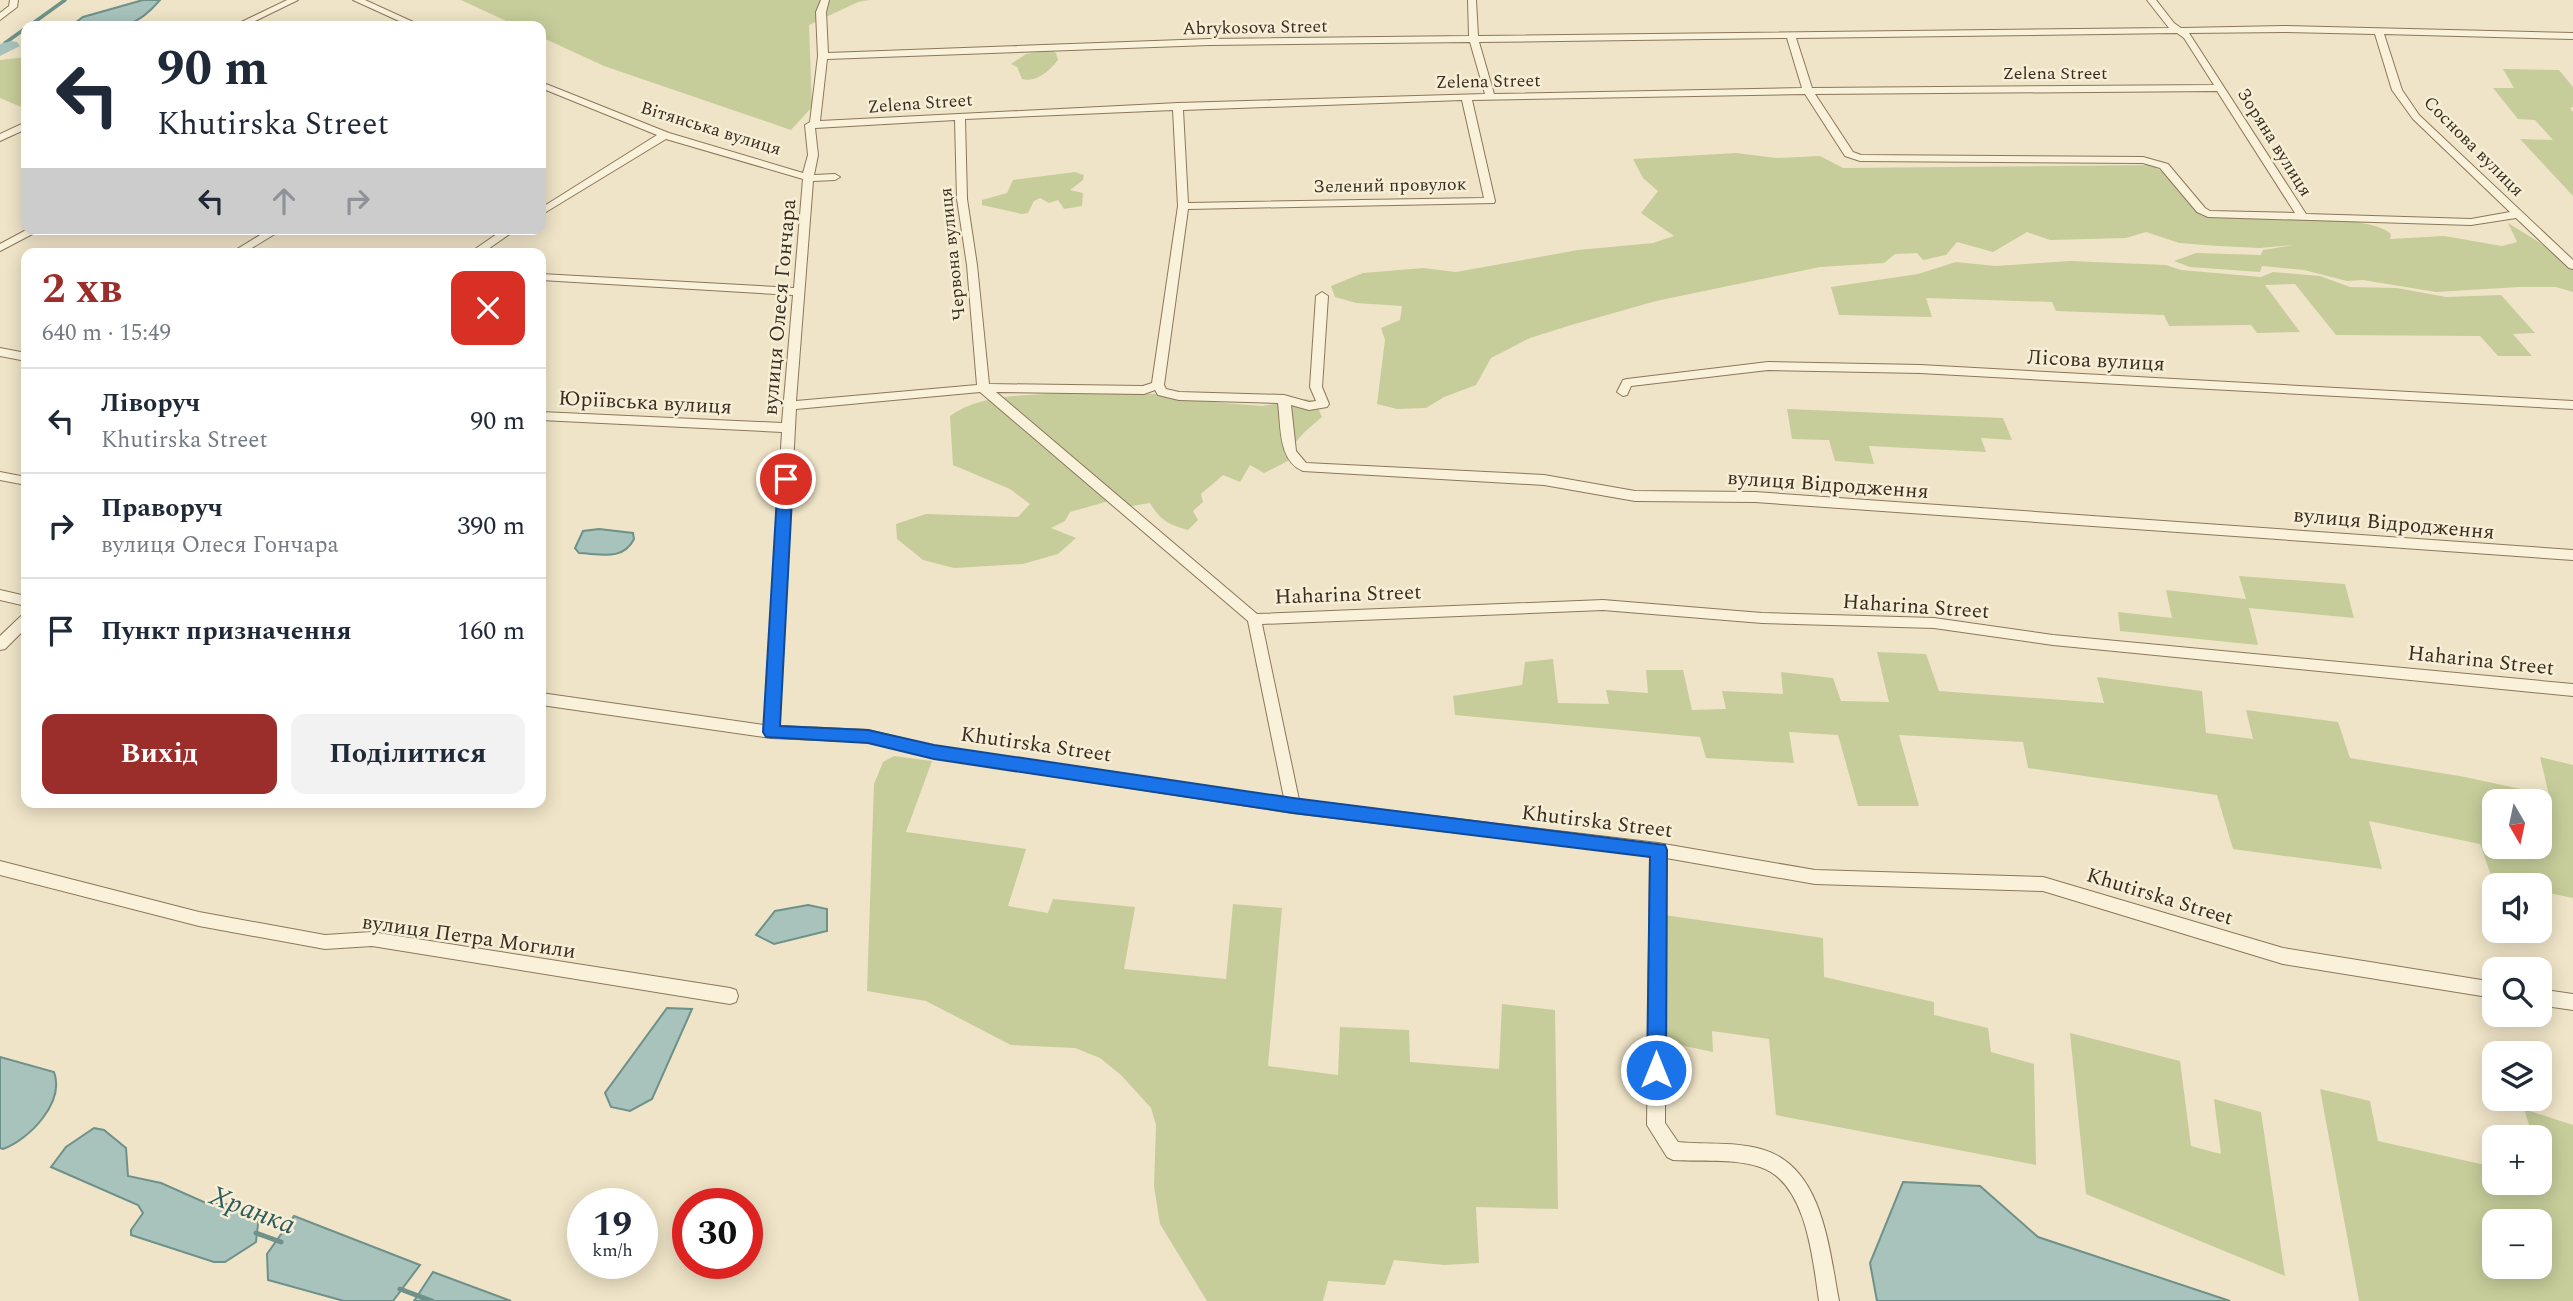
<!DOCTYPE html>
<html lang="uk">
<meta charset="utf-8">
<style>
body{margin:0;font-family:Spectral,serif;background:#f2f2f3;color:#1f2937;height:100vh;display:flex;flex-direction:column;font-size:26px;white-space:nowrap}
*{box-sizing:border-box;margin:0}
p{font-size:23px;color:#747a83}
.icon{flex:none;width:38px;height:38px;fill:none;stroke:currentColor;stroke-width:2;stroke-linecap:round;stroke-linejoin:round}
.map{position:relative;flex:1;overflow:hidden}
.sheet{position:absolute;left:21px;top:248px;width:525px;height:560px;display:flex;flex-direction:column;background:#fff;border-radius:14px;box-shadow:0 4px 18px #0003}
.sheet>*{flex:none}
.top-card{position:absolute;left:21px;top:21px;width:525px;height:214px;border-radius:14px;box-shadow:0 4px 18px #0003;background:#fff;color:#1f2937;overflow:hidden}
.needle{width:46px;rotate:171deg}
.fabs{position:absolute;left:2482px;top:789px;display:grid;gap:14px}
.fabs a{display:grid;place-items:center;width:70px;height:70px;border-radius:14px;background:#fff;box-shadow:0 4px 18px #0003;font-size:35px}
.speed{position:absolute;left:567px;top:1188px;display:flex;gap:14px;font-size:35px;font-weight:700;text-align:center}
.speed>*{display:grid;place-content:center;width:91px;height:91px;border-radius:50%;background:#fff;box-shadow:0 4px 18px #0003;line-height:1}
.speed small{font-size:18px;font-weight:400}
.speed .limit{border:10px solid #d22;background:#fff;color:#111}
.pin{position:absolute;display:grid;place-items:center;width:60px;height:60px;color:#fff;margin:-30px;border:4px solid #fff;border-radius:50%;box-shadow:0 2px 7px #0007}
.me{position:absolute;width:77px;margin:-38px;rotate:0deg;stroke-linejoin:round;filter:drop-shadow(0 0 5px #0008)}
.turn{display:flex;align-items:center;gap:24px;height:147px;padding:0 21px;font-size:32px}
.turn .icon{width:91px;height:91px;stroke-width:2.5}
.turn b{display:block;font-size:49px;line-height:60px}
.lanes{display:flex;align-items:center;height:66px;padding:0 21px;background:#0003;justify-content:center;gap:35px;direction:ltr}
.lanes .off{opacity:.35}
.round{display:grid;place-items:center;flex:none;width:74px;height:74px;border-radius:14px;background:#f2f2f3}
.summary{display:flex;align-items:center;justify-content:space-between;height:119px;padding:0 21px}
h1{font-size:42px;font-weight:700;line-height:52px;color:#9b2e2b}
.button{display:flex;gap:14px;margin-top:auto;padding:14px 21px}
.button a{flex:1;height:80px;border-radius:14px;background:#9b2e2b;color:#fff;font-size:28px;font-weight:700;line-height:80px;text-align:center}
.button a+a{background:#f2f2f3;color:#1f2937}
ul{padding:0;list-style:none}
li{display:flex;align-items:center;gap:21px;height:105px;padding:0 21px;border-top:2px solid #e0e1e3}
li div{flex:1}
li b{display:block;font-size:26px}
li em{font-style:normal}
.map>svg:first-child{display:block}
.green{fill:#c6cd9a;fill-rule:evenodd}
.water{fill:#a8c3bc;stroke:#6e918a;stroke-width:2}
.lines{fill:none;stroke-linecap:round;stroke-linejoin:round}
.stream-far1{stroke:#6e918a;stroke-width:3.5}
.stream{stroke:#6e918a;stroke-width:5}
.river{fill:#a8c3bc;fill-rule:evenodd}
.street-casing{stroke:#8b775c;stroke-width:2}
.street{fill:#f9f1da;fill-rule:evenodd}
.route{fill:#1a73e8;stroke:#114b97;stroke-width:2}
.labels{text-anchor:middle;stroke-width:5;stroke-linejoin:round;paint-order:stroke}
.far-street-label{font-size:18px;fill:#3b2e1f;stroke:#f6eed6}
.street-label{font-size:21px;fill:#3b2e1f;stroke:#f6eed6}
.near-water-label{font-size:28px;font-style:italic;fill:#2f5b5a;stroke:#f6eed6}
</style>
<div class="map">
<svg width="2573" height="1301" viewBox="0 0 2573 1301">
<rect width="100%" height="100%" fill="#efe4c7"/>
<g class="green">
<path d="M461,0H870L858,2L809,25L812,107L791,130L604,66L541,37V26H517Z"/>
<path d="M1050,50L1056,53L1058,60C1050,70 1037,83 1022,79L1017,67L1011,64L1026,54Z"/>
<path d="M26,57V109L0,98V60Z"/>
<path d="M2503,69L2559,70L2573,87V107L2570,108L2573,112V196L2520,139L2553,140L2535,120L2518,119L2493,88H2514Z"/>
<path d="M1736,153L1776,158L1820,156L1843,168L2152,165L2169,176L2202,216C2239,220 2367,211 2391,234L2390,239L2444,236L2502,246L2517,242L2508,223L2573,263V292L2556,287H2519L2436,292L2363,280L2347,281L2304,270L2262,266L2260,272L2190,267L2174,261L2196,253L2261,255L2263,250L2294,245L2260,248L2218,246L2179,243L2146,232L2126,238L2050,240L2027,232L1993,252L1957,242L1946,255L1923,260L1917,253L1895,254L1884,263L1820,267L1656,301L1568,326L1530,338L1491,358L1476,385L1444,397L1426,408L1397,409L1377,404L1385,340L1381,328L1400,320L1402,306L1356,303L1335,297L1331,286L1363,273L1423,268L1456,272L1578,250L1653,243L1674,236L1641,213L1658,191L1643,178L1633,159Z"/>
<path d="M1075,172L1084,175L1083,180L1070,190L1083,193L1082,206L1064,209L1058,200L1049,203L1040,198L1034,201L1028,213L1022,214L982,205V200L1007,193L1013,180Z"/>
<path d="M2070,261L2166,265L2181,270L2261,277L2273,272L2320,276L2350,287L2397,288L2446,297L2501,295L2535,333L2513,334L2532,356H2498L2480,336L2336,335L2295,284L2265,285L2300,332L2257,333L2251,325L2169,326L2164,315L2056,311L2052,302L1926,298L1932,317L1839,315L1831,287L1918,274L1956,262L1995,266Z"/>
<path d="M1065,393L1165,394L1176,399L1262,406L1305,399L1315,401L1322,417C1310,428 1289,442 1290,460L1264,473L1250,465L1240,482L1223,475L1201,494L1203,502L1193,511L1198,520L1188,530C1169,525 1160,520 1150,503L1120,508L1109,501L1070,512L1065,521L1051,528L1076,538L1058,554L1023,564L954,568L923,560L897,539L896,524L926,514L1018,517L1030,504L1010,489L953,465L950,416C981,393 1027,396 1065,393Z"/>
<path d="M1787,409L2003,418L2012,440L1981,438L1986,452L1869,446L1874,464L1835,461L1829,440L1792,439Z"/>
<path d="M2239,576L2345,584L2354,618L2249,608L2258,645L2120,631L2118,612L2172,618L2166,590L2246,599Z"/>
<path d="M1877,652L1926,654L1939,691L2104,703L2097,677L2202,691L2206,733L2253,739L2246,710L2338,722L2350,758L2465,777L2549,795L2540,757L2573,765V898L2539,891V886L2493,881L2480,844L2369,821L2382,869L2233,849L2217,795L2028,768L2023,742L1899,735L1919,806H1858L1838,735L1789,732L1794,763L1706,758L1700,737L1455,715L1453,696L1522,685L1525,662L1553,659L1558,703L1609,704L1606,690L1648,693L1646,670H1683L1692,710L1726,709L1722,691L1783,694L1781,672L1833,678L1841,701L1889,702ZM2494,802H2539V847H2494Z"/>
<path d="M894,756L932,761L906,832L1026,849L1008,906L1048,913L1053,899L1135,907L1124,969L1226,979L1233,904L1282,908L1268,1066L1338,1075L1340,1027L1409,1030L1410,1062L1499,1069L1502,1004L1555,1010L1558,1209L1476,1207L1479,1263L1444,1265L1394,1260L1385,1285L1328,1281L1323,1301H1207L1160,1224L1154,1186L1156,1125L1151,1108L1121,1075L1100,1058L1075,1048L1011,1045L926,1001L867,991L874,784L883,762Z"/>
<path d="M1657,914L1823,938L1824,977L1934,1002V1015L1988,1028L1991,1052L2034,1064L2036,1165L1776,1115L1769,1039L1712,1031L1713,1052L1656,1040Z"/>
<path d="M2070,1033L2180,1061L2191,1146L2221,1154L2214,1099L2261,1112L2285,1276L2086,1194Z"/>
<path d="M2320,1089L2370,1101L2378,1141L2494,1167V1183H2539V1177L2545,1178L2539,1158V1138L2533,1137L2524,1109L2573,1125V1301H2359ZM2494,1222H2539V1267H2494Z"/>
</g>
<g class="water">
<path d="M143,0H160C130,35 114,26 71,26L83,17Z"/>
<path d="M599,529L633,533L634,539C623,561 601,554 579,553L575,548L583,531Z"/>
<path d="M808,905L827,909V931L774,944L756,935L775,911Z"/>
<path d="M667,1008L692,1009L652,1099L630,1111L611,1107L605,1093Z"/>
<path d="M0,1057L54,1072C65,1102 30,1139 3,1149L0,1148Z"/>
<path d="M94,1128L104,1130L126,1148L128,1176L161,1183L206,1203L228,1204L259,1215L256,1242L225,1262H214L131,1235V1230L143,1213L138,1205L51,1167L66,1147Z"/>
<path d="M1903,1182L1980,1186L2038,1237L2230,1301H1877L1870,1263Z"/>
<path d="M294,1216L420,1265L393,1301H344L268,1280L267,1254Z"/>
<path d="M433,1272L511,1301H414Z"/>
</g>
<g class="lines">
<g class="stream-far1">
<path d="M29,26L65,0"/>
<path d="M5,47V43L26,28"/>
</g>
<g class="stream">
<path d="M256,1233L281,1242"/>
<path d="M400,1289L432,1301"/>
</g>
<path class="river" d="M11,41L17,42L20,46L0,56V44Z"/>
<defs>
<g id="street">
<path d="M10,0H18L17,7L0,20V13L9,6Z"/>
<path d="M287,0H298L245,26H233Z"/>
<path d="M353,0H365L422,26H410Z"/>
<path d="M821,0H829L826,12L828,53L1209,39L1469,36L1468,0H1476L1478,36L2169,28L2147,0H2156L2174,23L2181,28L2284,26L2573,33V39L2384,34L2402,90L2419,115L2573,260V269L2569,268L2516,218L2471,225L2208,217L2197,212L2160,168L2143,163L1860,161L1845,156L1805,94L1472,100L1495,201L1494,203L1188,209L1164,385L1166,389L1179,392L1284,395L1309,402L1316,401L1310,387L1316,296L1322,292L1328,296L1322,387L1329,404L1327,407L1309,410L1291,405L1296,451L1306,463L1544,475L1635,491L1755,492L2573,550V560L1755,502L1635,501L1544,485L1303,471C1278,461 1281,426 1278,403L1179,400L1158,395L1155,390L1144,394L996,392L1257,614L1603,600L1762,613L1934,618L2053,635L2573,684V696L2053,645L1934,628L1762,623L1603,610L1262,624L1299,800L1658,843L1815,870L2043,877L2283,948L2494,982V998L2283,964L2043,891L1815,884L1666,858L1665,1123L1678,1142C1706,1145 1737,1141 1764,1150C1823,1168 1829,1249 1839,1301H1819C1813,1261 1807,1182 1760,1167C1733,1158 1701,1162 1673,1160L1667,1157L1647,1125L1650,856L1293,813L934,758L868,742L771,738L541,705V693L764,725L782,432L541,420V412L782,423L793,295L541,280V274L794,288L803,179L666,139L541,215V208L657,135L541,88V82L669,133L803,173L808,155L805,125L810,122L818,56L816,12ZM2284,32L2375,34L2392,90L2413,119L2510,212L2471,219L2306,214L2189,33ZM2177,33L2184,38L2214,85L1812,88L1796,38ZM1787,38L1802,88L1494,94L1479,42ZM1470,42L1485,94L1178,103L820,121L827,59L1209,45ZM2217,91L2295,213L2210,211L2205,208L2168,164L2143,157L1861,155L1853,152L1815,94ZM1462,100L1484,198L1188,203L1183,110ZM1173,110L1178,206L1152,383L1143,386L989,384L977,265L967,199L965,119ZM955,120L957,199L967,265L977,385L796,401L813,181L835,180L840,177L835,174L814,175L818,155L815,128ZM980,392L1248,621L1284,798L934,746L868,730L779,726L796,409Z"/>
<path d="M26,122V129L0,141V134Z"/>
<path d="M28,229H42L0,251V244Z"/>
<path d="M270,229H283L242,254H229Z"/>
<path d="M504,229H517L481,254H468Z"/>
<path d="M0,348L26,353V361L0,356Z"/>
<path d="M1768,362L1920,365L2573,401V409L1920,373L1768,370L1631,386L1627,395L1623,396L1617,392L1623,380L1627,379Z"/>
<path d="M0,472L26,477V485L0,480Z"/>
<path d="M0,590L26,596V606L0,600Z"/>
<path d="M26,615V628L5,649L0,650V636L21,616Z"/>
<path d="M0,861L199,912L325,935L372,932L730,988L736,990L738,996L736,1002L730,1004L372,946L325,949L199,926L0,875Z"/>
<path d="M2539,989L2573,994V1010L2539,1005Z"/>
</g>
</defs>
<use href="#street" class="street-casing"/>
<use href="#street" class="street"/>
</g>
<path class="route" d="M786,473L793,479L780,726L868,730L934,745L1293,798L1665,845L1667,850L1666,1070L1663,1077L1656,1079L1649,1077L1647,1070L1650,857L1293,813L934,759L868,743L766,737L763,732L778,479Z"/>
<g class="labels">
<g class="far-street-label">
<text transform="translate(1255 27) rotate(-1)" y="6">Abrykosova Street</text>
<text x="2055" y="79">Zelena Street</text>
<text transform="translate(1488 81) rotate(-1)" y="6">Zelena Street</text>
<text transform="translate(920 103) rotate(-4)" y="6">Zelena Street</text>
<text transform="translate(711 128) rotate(17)" y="6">Вітянська вулиця</text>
<text transform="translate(2275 142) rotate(58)" y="6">Зоряна вулиця</text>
<text transform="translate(2474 146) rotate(45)" y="6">Соснова вулиця</text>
<text transform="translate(1390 185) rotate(-1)" y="6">Зелений провулок</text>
<text transform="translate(952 254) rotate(-96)" y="6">Червона вулиця</text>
</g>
<g class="street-label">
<text transform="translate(779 307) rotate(-85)" y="7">вулиця Олеся Гончара</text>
<text transform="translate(2096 360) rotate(3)" y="7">Лісова вулиця</text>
<text transform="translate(645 402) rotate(3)" y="7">Юріївська вулиця</text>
<text transform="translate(1828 484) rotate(4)" y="7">вулиця Відродження</text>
<text transform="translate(2394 523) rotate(5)" y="7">вулиця Відродження</text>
<text transform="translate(1348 594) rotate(-2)" y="7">Haharina Street</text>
<text transform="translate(1916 606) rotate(4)" y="7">Haharina Street</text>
<text transform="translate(2481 660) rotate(6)" y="7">Haharina Street</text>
<text transform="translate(1036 744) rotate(8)" y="7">Khutirska Street</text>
<text transform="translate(1597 821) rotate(7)" y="7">Khutirska Street</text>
<text transform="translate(2160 896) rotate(17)" y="7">Khutirska Street</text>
<text transform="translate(469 936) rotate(8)" y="7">вулиця Петра Могили</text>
</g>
<g class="near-water-label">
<text transform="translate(253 1209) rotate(21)" y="10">Хранка</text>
</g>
</g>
</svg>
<div class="fabs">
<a><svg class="needle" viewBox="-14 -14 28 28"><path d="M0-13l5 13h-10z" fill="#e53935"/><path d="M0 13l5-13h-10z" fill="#747a83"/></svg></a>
<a><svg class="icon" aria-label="sound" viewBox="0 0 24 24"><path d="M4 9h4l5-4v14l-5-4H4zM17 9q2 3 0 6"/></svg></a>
<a><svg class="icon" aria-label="search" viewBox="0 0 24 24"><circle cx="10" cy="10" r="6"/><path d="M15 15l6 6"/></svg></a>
<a><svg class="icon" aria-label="layers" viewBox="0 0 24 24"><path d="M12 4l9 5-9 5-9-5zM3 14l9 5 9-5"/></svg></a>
<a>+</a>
<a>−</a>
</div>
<div class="speed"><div>19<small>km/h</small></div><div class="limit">30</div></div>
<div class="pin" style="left:786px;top:479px;background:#d93025"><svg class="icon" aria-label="arrive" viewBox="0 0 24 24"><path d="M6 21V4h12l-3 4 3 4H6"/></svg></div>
<svg class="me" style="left:1656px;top:1070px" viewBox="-20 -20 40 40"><circle r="17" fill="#1a73e8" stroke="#fff" stroke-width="3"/><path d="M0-11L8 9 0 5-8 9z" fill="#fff"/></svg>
<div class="top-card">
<div class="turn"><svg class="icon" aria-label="left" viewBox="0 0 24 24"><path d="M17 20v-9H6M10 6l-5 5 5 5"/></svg><div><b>90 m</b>Khutirska Street</div></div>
<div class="lanes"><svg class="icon" aria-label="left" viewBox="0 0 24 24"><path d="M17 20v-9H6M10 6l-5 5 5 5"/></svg><svg class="icon off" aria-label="ahead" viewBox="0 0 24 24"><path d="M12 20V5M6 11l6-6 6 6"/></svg><svg class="icon off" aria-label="right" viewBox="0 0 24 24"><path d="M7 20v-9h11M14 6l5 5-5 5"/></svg></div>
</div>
<section class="sheet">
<div class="summary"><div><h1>2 хв</h1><p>640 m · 15:49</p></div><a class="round" style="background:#d93025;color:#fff"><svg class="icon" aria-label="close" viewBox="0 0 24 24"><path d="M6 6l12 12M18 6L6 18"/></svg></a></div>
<ul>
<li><svg class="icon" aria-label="left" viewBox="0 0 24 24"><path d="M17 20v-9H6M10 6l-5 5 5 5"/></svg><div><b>Ліворуч</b><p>Khutirska Street</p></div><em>90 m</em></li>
<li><svg class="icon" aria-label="right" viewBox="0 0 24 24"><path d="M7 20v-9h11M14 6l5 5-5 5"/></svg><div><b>Праворуч</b><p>вулиця Олеся Гончара</p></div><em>390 m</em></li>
<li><svg class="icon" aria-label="arrive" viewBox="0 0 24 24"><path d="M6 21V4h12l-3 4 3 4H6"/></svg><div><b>Пункт призначення</b></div><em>160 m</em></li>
</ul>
<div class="button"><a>Вихід</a><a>Поділитися</a></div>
</section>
</div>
